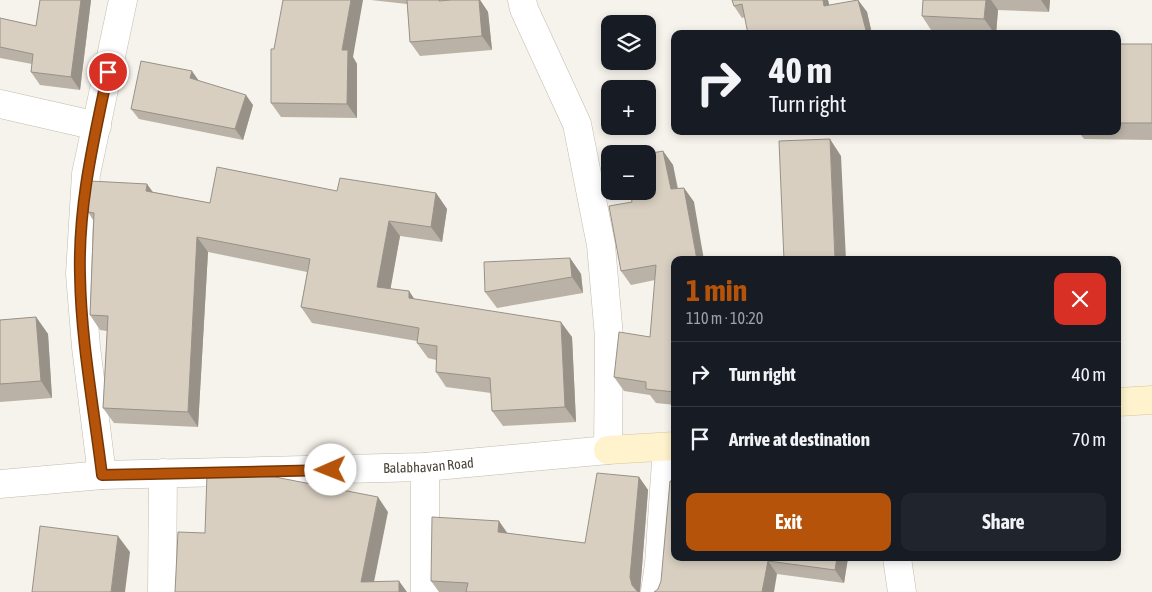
<!DOCTYPE html>
<meta charset="utf-8">
<style>
body{margin:0;font-family:"Asap Condensed",sans-serif;background:#20242c;color:#f1f3f6;height:100vh;display:flex;flex-direction:column;font-size:19px;white-space:nowrap}
*{box-sizing:border-box;margin:0}
p{font-size:16px;color:#9ea1a6}
.icon{flex:none;width:28px;height:28px;fill:none;stroke:currentColor;stroke-width:2;stroke-linecap:round;stroke-linejoin:round}
.map{position:relative;flex:1;overflow:hidden}
.details{position:absolute;left:671px;top:256px;width:450px;height:305px;display:flex;flex-direction:column;background:#171b24;border-radius:10px;box-shadow:0 2px 8px #0003}
.details>*{flex:none}
.hud{position:absolute;left:671px;top:30px;width:450px;height:105px;border-radius:10px;box-shadow:0 2px 8px #0003;background:#171b24;color:#f1f3f6;overflow:hidden}
.fabs{position:absolute;left:601px;top:15px;display:grid;gap:10px}
.fabs a{display:grid;place-items:center;width:55px;height:55px;border-radius:10px;background:#171b24;box-shadow:0 2px 8px #0003;font-size:25px}
.pin{position:absolute;display:grid;place-items:center;width:42px;height:42px;color:#fff;margin:-21px;border:2px solid #fff;border-radius:50%;box-shadow:0 1px 5px #0007}
.me{position:absolute;width:55px;margin:-28px;rotate:269deg;stroke-linejoin:round;filter:drop-shadow(0 0 4px #0008)}
.turn{display:flex;align-items:center;gap:18px;height:105px;padding:0 15px;font-size:22px}
.turn .icon{width:65px;height:65px;stroke-width:2.5}
.turn b{display:block;font-size:35px;line-height:42px}
.round{display:grid;place-items:center;flex:none;width:52px;height:52px;border-radius:10px;background:#20242c}
.summary{display:flex;align-items:center;justify-content:space-between;height:85px;padding:0 15px}
h1{font-size:30px;font-weight:700;line-height:38px;color:#b45309}
.button{display:flex;gap:10px;margin-top:auto;padding:10px 15px}
.button a{flex:1;height:58px;border-radius:10px;background:#b45309;color:#fff;font-size:20px;font-weight:700;line-height:58px;text-align:center}
.button a+a{background:#20242c;color:#f1f3f6}
ul{padding:0;list-style:none}
li{display:flex;align-items:center;gap:15px;height:65px;padding:0 15px;border-top:1px solid #363941}
li div{flex:1}
li b{display:block;font-size:19px}
li em{font-style:normal}
.map>svg:first-child{display:block}
.lines{fill:none;stroke-linecap:round;stroke-linejoin:round}
.street-casing{stroke:#c2bbae;stroke-width:29}
.secondary-casing{stroke:#d6c79b;stroke-width:29}
.street{stroke:#fff;stroke-width:28}
.secondary{stroke:#fff3cd;stroke-width:28}
.wall{fill:#bab2a6}
.shaded-wall{fill:#979187}
.building{fill:#d8cfc1;stroke:#979187}
.route-casing{stroke:#753606;stroke-width:12}
.route{stroke:#b45309;stroke-width:9}
.labels{text-anchor:middle;stroke-width:5;stroke-linejoin:round;paint-order:stroke}
.street-label{font-size:14px;fill:#4b4439;stroke:#fff}
</style>
<div class="map">
<svg width="1152" height="592" viewBox="0 0 1152 592">
<rect width="100%" height="100%" fill="#f6f3ec"/>
<g class="lines">
<defs>
<g id="street">
<path d="M0,104L97,126"/>
<path d="M102,475L86,347L80,274L86,174L123,0"/>
<path id="s1" d="M0,484L102,475L425,467L608,450L609,337L601,245L577,124L524,9L522,0"/>
<path d="M897,558L902,592"/>
<path d="M162,592L163,473"/>
<path d="M425,592V467"/>
<path d="M655,592L659,564L667,447"/>
</g>
<g id="secondary">
<path d="M1118,402L1152,400"/>
<path d="M608,450L675,446"/>
</g>
</defs>
<use href="#street" class="street-casing"/>
<use href="#secondary" class="secondary-casing"/>
<use href="#street" class="street"/>
<use href="#secondary" class="secondary"/>
</g>
<g class="wall">
<path d="M40,0H91L80,90L40,85L31,72L32,64L0,58V18L36,26Z"/>
<path d="M371,0H480L488,12L492,50L420,56L410,42L407,4Z"/>
<path d="M732,0H828L829,5L858,0L867,12L872,34H748L745,17L742,18L734,6Z"/>
<path d="M923,0H1050L1049,12L998,10L996,34L933,33L922,16Z"/>
<path d="M1118,44H1152V140L1084,139L1078,131H1118Z"/>
<path d="M274,49L353,57L357,64V118L281,117L271,103Z"/>
<path d="M198,80L253,105L243,140L139,119L131,109Z"/>
<path d="M663,151L673,165L678,188H684L694,202L675,260V405L656,403L650,395L624,391L614,377L650,337L655,280L631,285L621,271L632,202Z"/>
<path d="M337,191L436,193L447,209L442,242L400,236L390,289L409,291L414,299L572,337L576,422L503,426L492,411L491,393L446,387L436,372V360L428,358L417,343V341L312,323L301,307L307,272L208,252L198,427L114,423L103,408L107,331L100,330L90,315L93,220L88,212L153,192L210,203Z"/>
<path d="M570,258L581,274L583,293L497,308L485,292Z"/>
<path d="M36,317L48,334L52,398L0,402V320Z"/>
<path d="M639,477L648,490L640,592H439L431,581L507,533L585,543Z"/>
<path d="M675,558H848L844,583L777,574L658,589Z"/>
</g>
<g class="shaded-wall">
<path d="M81,0H91L80,90L71,77Z"/>
<path d="M351,0H363L353,57L357,64V118L347,104L342,50Z"/>
<path d="M479,0H480L488,12L492,50L482,36Z"/>
<path d="M823,0H828L832,18L824,6Z"/>
<path d="M858,0L867,12L872,34H867Z"/>
<path d="M986,0H991L998,10L996,34H995L984,19Z"/>
<path d="M1041,0H1050L1049,12Z"/>
<path d="M192,71L199,81L190,78Z"/>
<path d="M246,95L253,105L243,140L235,129Z"/>
<path d="M830,139L841,156L846,260H835Z"/>
<path d="M663,151L673,165L680,203L671,189Z"/>
<path d="M147,184L158,199L146,191Z"/>
<path d="M684,188L694,202L704,260H697Z"/>
<path d="M436,193L447,209L442,242L431,227Z"/>
<path d="M389,221L400,236L388,303L377,287Z"/>
<path d="M197,237L208,252L198,427L188,412Z"/>
<path d="M570,258L581,274L583,293L572,277Z"/>
<path d="M409,291L419,306L409,298Z"/>
<path d="M36,317L48,334L52,398L41,381Z"/>
<path d="M561,322L572,337L576,422L565,407Z"/>
<path d="M639,477L648,490L640,592H636L632,585L630,577Z"/>
<path d="M378,497L388,512L372,592L361,582Z"/>
<path d="M499,521L508,534L498,532Z"/>
<path d="M118,536L130,552L125,592H111Z"/>
<path d="M837,558H848L844,583L835,570Z"/>
<path d="M768,561L777,574L774,592H762Z"/>
<path d="M399,581L407,592H399Z"/>
</g>
<g class="building">
<path d="M40,0H81L71,77L31,72L33,54L0,47V18L36,26Z"/>
<path d="M283,0H351L342,50H348L347,104L271,103V49H274Z"/>
<path d="M407,0H439V1L451,0H479L482,36L410,42Z"/>
<path d="M732,0H823L824,6L858,0L867,34H748L742,4L734,6Z"/>
<path d="M923,0H986L984,19L922,16Z"/>
<rect x="1118" y="44" width="34" height="79"/>
<path d="M141,61L192,71L190,78L246,95L235,129L131,109Z"/>
<path d="M830,139L835,260H784L779,141Z"/>
<path d="M663,151L671,189L684,188L697,260H675V392L646,389V382L614,377L619,332L650,337L656,265L621,271L609,206L632,202L630,191H648V154H647Z"/>
<path d="M217,167L337,191L340,178L436,193L431,227L389,221L377,287L409,291V298L561,322L565,407L492,411L490,378L436,372L437,346L417,343L419,328L301,307L310,259L197,237L188,412L103,408L108,316L90,315L94,213L88,212L90,181L147,184L146,191L210,203Z"/>
<path d="M570,258L572,277L485,292L484,262Z"/>
<path d="M36,317L41,381L0,384V320Z"/>
<path d="M597,473L639,477L630,577L632,585L638,592H466L468,583L431,581L432,517L499,521L498,532L585,543Z"/>
<path d="M207,474L275,477L378,497L361,582L399,581V592H175L178,532L205,533Z"/>
<path d="M670,481H675V558H837L835,570L768,561L762,592H654L658,589L661,581Z"/>
<path d="M40,526L118,536L111,592H32Z"/>
</g>
<g class="lines">
<defs>
<path id="route" d="M108,72C94,139 78,205 80,275C81,341 94,409 102,475L331,470"/>
</defs>
<use href="#route" class="route-casing"/>
<use href="#route" class="route"/>
</g>
<g class="labels">
<g class="street-label">
<text dy="5" stroke="none"><textPath href="#s1" startOffset="429">Balabhavan Road</textPath></text>
</g>
</g>
</svg>
<div class="fabs">
<a><svg class="icon" aria-label="layers" viewBox="0 0 24 24"><path d="M12 4l9 5-9 5-9-5zM3 14l9 5 9-5"/></svg></a>
<a>+</a>
<a>−</a>
</div>
<div class="pin" style="left:108px;top:72px;background:#d93025"><svg class="icon" aria-label="arrive" viewBox="0 0 24 24"><path d="M6 21V4h12l-3 4 3 4H6"/></svg></div>
<svg class="me" style="left:331px;top:470px" viewBox="-20 -20 40 40"><circle r="19" fill="#fff"/><path d="M0-13L10 11 0 6-10 11z" fill="#b45309"/></svg>
<div class="hud">
<div class="turn"><svg class="icon" aria-label="right" viewBox="0 0 24 24"><path d="M7 20v-9h11M14 6l5 5-5 5"/></svg><div><b>40 m</b>Turn right</div></div>
</div>
<section class="details">
<div class="summary"><div><h1>1 min</h1><p>110 m · 10:20</p></div><a class="round" style="background:#d93025;color:#fff"><svg class="icon" aria-label="close" viewBox="0 0 24 24"><path d="M6 6l12 12M18 6L6 18"/></svg></a></div>
<ul>
<li><svg class="icon" aria-label="right" viewBox="0 0 24 24"><path d="M7 20v-9h11M14 6l5 5-5 5"/></svg><div><b>Turn right</b></div><em>40 m</em></li>
<li><svg class="icon" aria-label="arrive" viewBox="0 0 24 24"><path d="M6 21V4h12l-3 4 3 4H6"/></svg><div><b>Arrive at destination</b></div><em>70 m</em></li>
</ul>
<div class="button"><a>Exit</a><a>Share</a></div>
</section>
</div>
